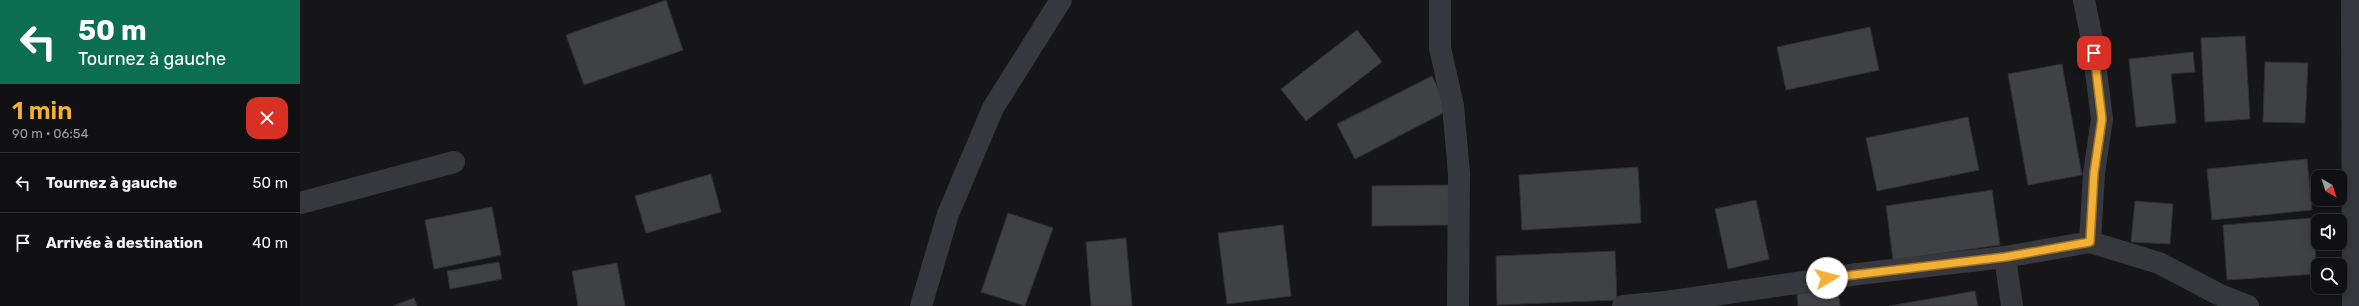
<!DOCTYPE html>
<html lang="fr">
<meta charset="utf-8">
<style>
body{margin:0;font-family:Rubik,sans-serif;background:#1e1e20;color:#f1f3f6;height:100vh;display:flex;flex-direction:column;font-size:15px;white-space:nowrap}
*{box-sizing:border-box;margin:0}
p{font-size:13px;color:#9c9d9f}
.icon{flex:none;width:22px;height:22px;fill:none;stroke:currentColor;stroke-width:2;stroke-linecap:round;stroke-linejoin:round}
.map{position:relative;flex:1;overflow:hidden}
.sheet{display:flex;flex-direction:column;background:#101012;width:300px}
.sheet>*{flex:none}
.top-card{background:#0b6e4f;color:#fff;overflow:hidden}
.needle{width:26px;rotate:141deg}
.buttons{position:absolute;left:2011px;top:170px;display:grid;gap:8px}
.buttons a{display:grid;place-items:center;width:36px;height:36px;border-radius:8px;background:#101012;box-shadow:0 2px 10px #0003,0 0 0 1px #303032;font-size:20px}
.pin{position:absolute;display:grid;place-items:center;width:34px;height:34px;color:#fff;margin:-17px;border-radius:8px;box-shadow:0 2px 6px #0006}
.me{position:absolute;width:44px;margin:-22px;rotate:82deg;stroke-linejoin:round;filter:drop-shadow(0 0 3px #0008)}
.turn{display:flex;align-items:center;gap:14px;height:84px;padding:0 12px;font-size:18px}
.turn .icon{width:52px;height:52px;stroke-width:2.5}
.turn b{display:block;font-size:28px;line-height:34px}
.round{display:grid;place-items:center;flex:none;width:42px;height:42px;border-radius:12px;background:#1e1e20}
.head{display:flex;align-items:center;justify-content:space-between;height:68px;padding:0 12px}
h1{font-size:24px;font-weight:600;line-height:30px;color:#f2b134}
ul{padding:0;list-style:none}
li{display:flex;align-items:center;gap:12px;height:60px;padding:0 12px;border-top:1px solid #303032}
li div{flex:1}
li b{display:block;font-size:15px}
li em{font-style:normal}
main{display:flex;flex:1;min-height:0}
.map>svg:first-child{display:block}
.building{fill:#404145;stroke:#303034}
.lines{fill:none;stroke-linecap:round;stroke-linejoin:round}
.minor{stroke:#37383d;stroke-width:22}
.route-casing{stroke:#9d7322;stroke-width:10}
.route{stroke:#f2b134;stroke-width:7}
</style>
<main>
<section class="sheet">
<div class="top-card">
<div class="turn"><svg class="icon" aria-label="left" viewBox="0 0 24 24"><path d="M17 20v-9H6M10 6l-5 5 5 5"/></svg><div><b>50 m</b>Tournez à gauche</div></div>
</div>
<div class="head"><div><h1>1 min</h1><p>90 m · 06:54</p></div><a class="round" style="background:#d93025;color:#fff"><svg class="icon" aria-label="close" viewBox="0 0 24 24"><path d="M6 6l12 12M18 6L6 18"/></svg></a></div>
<ul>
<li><svg class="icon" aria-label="left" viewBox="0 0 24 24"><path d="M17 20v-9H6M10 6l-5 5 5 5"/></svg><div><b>Tournez à gauche</b></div><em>50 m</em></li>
<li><svg class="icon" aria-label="arrive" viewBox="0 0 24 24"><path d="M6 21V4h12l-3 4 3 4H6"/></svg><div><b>Arrivée à destination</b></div><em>40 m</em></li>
</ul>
</section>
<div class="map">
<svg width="2059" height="306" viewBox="0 0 2059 306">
<rect width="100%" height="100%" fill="#161618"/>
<g class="building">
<path d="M366,0L383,50L284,85L266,35Z"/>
<path d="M1570,27L1579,70L1486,90L1477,47Z"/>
<path d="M1057,30L1082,62L1006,121L981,89Z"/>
<path d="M1945,36L1950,119L1905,122L1901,38Z"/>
<path d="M1893,52L1895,72L1871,74L1876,123L1836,127L1829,59Z"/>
<path d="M1965,62L2008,63L2005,123L1963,122Z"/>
<path d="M1762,64L1782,175L1728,185L1708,74Z"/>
<path d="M1132,76L1149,110L1055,159L1037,124Z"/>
<path d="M1668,117L1679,170L1577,191L1566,138Z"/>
<path d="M2007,159L2012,210L1912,220L1907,169Z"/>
<path d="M1338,167L1341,223L1222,230L1219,175Z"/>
<path d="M411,174L421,212L346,233L335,196Z"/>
<path d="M1151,185V225L1072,226V186Z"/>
<path d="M1692,190L1700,245L1593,260L1586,206Z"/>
<path d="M1456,200L1469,259L1428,269L1415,209Z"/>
<path d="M1835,201L1873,204L1870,244L1831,242Z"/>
<path d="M192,207L201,255L134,269L125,220Z"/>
<path d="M708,213L753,228L725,306L681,292Z"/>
<path d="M2013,218L2017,274L1927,280L1923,225Z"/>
<path d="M983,225L991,296L927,304L918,233Z"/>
<path d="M826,238L832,306H791L786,242Z"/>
<path d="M1315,251L1317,300L1197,305L1196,256Z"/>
<path d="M199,262L202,279L150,289L147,271Z"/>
<path d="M317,263L325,306H278L272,271Z"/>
<path d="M1538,289L1540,306H1498L1497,294Z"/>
<path d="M1675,291L1678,306H1589Z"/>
<path d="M114,298L117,306H93Z"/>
</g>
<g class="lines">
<g class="minor">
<path d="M1140,0V48L1153,106L1159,173L1158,306"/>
<path d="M1784,0L1792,40L1802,119L1794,173L1790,242"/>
<path d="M2052,0L2053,306"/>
<path d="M0,203L154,162"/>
<path d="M1705,257L1712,306"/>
<path d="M621,306L648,214L693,108L761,0"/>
<path d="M1323,306L1366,302"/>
<path d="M1366,306V302L1558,274L1705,257L1790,242L1859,263L1920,295L1948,306"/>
</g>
</g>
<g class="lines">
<defs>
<path id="route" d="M1527,278L1705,257L1790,242L1794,173L1802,119L1794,53"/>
</defs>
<use href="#route" class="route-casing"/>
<use href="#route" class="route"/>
</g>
</svg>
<div class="buttons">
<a><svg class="needle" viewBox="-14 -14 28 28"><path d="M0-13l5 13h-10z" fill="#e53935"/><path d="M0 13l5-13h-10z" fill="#9c9d9f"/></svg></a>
<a><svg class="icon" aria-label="sound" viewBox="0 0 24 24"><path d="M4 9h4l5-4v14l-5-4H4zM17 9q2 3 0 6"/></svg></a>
<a><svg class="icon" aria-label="search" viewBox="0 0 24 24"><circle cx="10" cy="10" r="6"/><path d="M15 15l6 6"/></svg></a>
</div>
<div class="pin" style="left:1794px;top:53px;background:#d93025"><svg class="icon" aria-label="arrive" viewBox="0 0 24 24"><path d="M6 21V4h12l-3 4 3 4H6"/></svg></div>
<svg class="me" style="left:1527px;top:278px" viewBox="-20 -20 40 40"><circle r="19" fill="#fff"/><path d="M0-13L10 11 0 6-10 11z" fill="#f2b134"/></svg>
</div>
</main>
